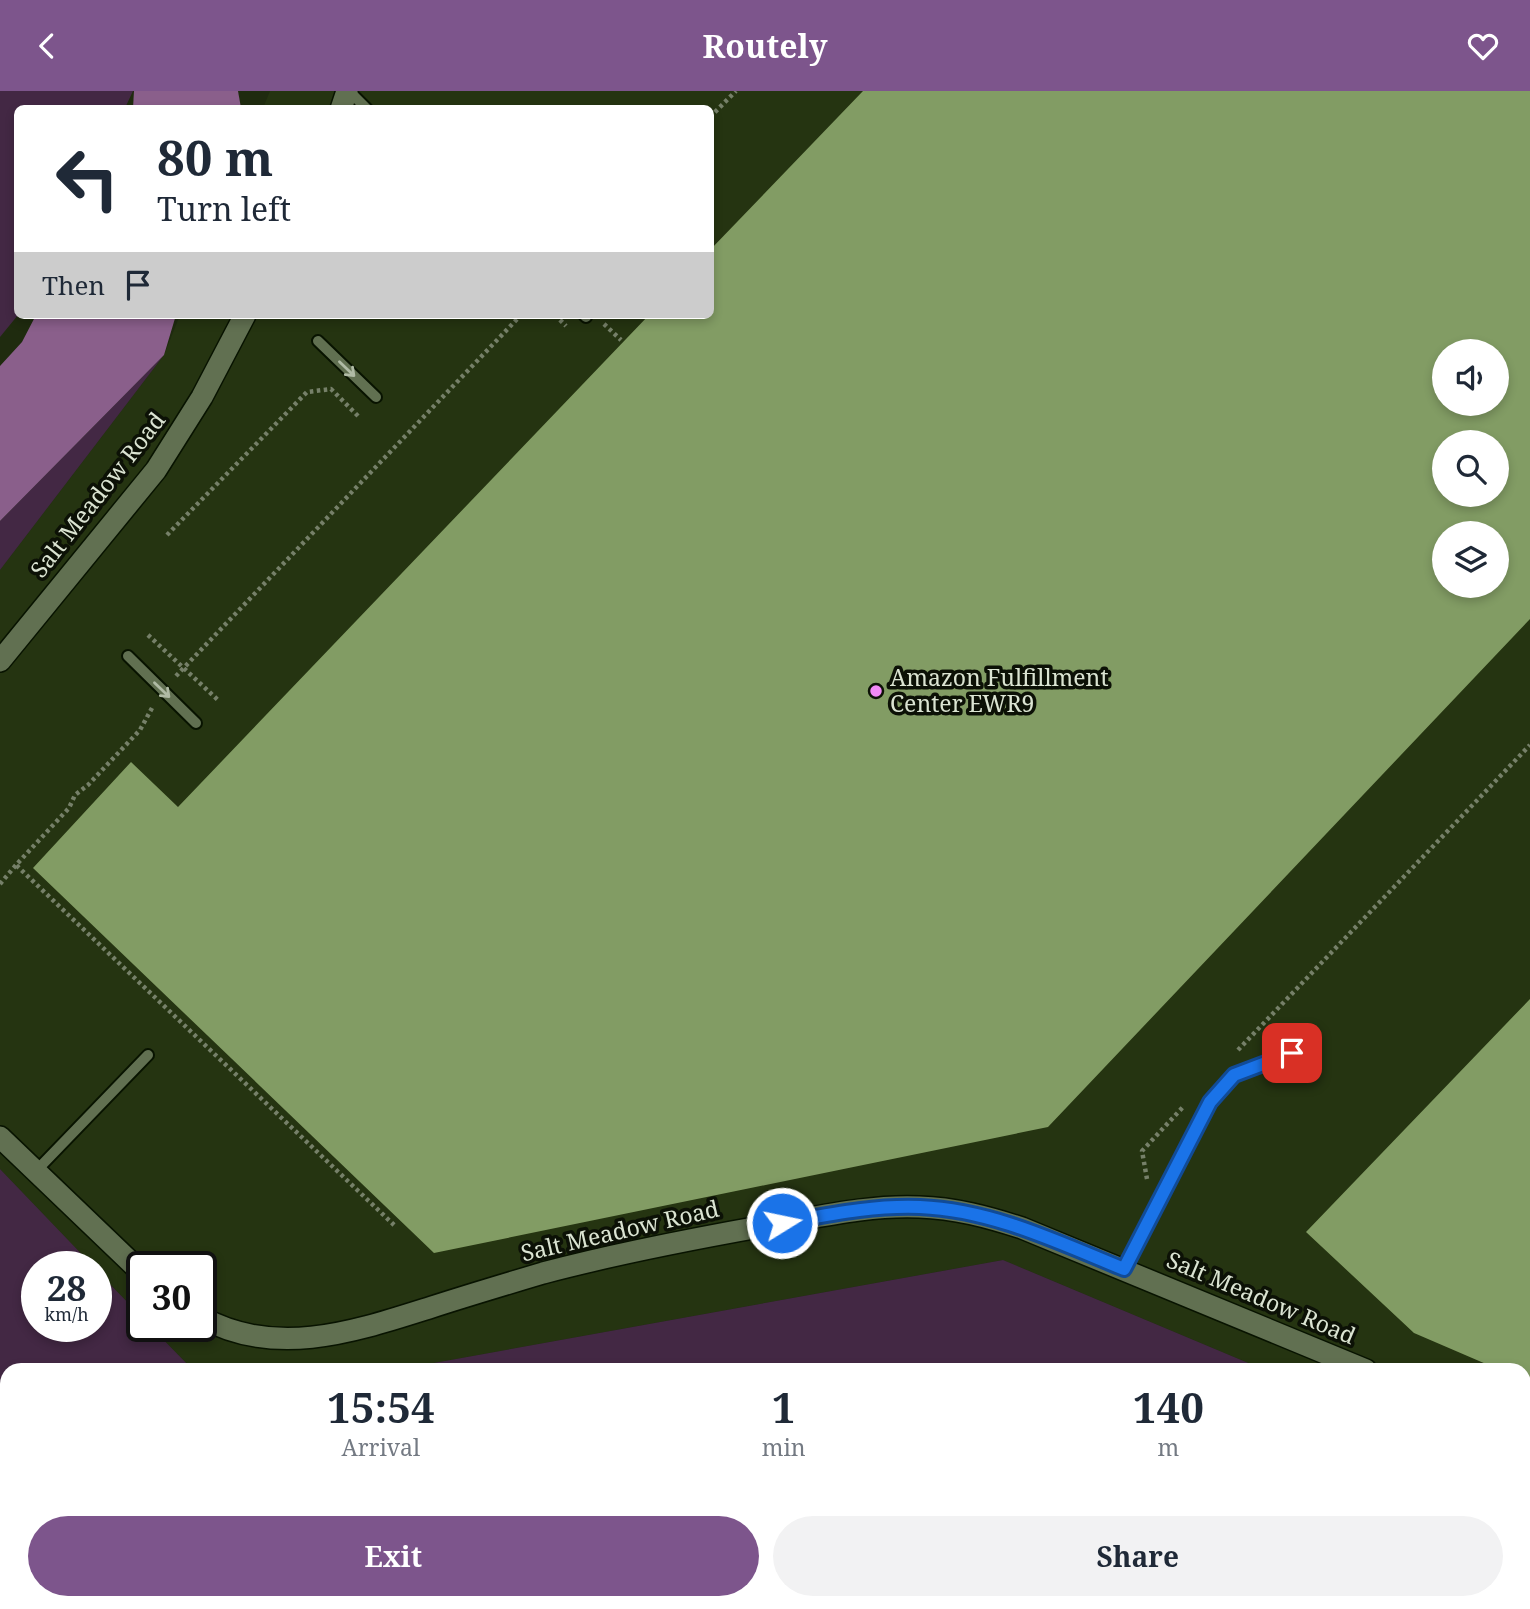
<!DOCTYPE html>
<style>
body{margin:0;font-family:"Noto Serif",serif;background:#f2f2f3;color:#1f2937;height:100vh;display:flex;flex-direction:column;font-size:26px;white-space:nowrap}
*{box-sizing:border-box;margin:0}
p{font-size:23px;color:#747a83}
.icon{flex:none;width:38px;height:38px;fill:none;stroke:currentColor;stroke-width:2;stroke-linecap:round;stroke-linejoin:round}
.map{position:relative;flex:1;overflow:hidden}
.drawer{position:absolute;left:0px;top:1272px;width:1531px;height:247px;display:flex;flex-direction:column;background:#fff;border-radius:21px 21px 0 0;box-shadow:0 4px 10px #0003}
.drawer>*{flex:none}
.top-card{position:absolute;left:14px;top:14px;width:700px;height:214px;border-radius:10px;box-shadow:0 4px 10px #0003;background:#fff;color:#1f2937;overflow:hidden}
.buttons{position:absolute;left:1432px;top:248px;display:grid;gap:14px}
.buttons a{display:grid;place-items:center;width:77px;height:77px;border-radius:50%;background:#fff;box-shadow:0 4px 10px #0003;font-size:35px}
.speed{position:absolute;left:21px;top:1160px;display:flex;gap:14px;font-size:35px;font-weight:700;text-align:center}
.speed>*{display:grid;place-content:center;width:91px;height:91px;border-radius:50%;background:#fff;box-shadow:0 4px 10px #0003;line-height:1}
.speed small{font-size:18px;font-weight:400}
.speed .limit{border:4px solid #111;border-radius:10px;background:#fff;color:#111}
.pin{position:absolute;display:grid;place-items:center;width:60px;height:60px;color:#fff;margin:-30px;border-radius:14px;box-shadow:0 4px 10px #0006}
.me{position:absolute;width:77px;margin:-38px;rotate:80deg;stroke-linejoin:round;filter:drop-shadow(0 0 5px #0008)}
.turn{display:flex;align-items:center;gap:24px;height:147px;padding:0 28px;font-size:32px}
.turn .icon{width:91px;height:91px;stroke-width:2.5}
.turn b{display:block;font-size:49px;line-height:60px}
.then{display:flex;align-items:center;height:66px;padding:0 28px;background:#0003;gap:14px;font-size:26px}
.eta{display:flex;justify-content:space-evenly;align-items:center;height:119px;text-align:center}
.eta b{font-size:42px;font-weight:700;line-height:49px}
.cta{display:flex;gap:14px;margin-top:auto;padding:14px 28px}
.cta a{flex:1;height:80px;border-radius:42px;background:#7d558c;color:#fff;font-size:28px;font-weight:700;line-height:80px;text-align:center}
.cta a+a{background:#f2f2f3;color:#1f2937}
header{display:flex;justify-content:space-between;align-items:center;height:91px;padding:0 28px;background:#7d558c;color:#fff;font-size:32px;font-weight:700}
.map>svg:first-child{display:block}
.built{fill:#253411;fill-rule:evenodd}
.green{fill:#432844}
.water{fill:#8a5f8b}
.building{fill:#829c64;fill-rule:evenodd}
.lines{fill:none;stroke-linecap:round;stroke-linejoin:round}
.lane-casing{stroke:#081300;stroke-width:14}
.street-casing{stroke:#081300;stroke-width:24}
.path{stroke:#768069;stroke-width:4.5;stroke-dasharray:3.5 3.5;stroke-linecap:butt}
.lane{stroke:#617051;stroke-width:10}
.street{stroke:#617051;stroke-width:21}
.oneway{stroke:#b0bba5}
.route-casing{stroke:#114b97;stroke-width:18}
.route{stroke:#1a73e8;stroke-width:12}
.poi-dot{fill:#f18af5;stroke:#0c1106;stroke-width:2.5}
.labels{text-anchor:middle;stroke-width:7;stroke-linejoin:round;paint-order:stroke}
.street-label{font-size:23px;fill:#dbe4d2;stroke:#0c1106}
.poi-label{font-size:23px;fill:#dbe4d2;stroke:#0c1106;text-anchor:start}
</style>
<header><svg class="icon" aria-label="back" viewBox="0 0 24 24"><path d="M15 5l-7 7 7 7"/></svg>Routely<svg class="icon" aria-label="heart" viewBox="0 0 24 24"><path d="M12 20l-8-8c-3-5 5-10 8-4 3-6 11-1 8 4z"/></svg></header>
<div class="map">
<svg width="1530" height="1518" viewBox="0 0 1530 1518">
<rect width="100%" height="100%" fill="#1f2b0f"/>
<path class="built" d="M270,0H1530V1384L1524,1382V1279H1265L1003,1169L395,1279H193L151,1236H201V1176H142V1226L96,1179V1176H94L0,1078V479L164,264L180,224H710V18L263,17ZM1444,261H1496V313H1444ZM1444,352H1496V404H1444ZM1444,443H1496V495H1444Z"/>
<g class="green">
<path d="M0,0H133L125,17L18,18V224L0,246Z"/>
<path d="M164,264L0,479V430Z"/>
<path d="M0,1078L94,1176H37V1236H96V1179L142,1226V1236H151L193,1279H7V1512H144L143,1518H0Z"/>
<path d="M1003,1169L1265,1279H395Z"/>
<path d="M1524,1382L1530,1384V1518H886L880,1512H1524Z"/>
<path d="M193,1512H800L806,1518H192Z"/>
</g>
<g class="water">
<path d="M134,0H238L241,17H133Z"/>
<path d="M36,224H176L164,264L0,430V275L22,251Z"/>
</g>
<g class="building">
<path d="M863,0H1530V528L1048,1036L434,1162L33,777L131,671L178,716L649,224H710V159ZM1444,261H1496V313H1444ZM1444,352H1496V404H1444ZM1444,443H1496V495H1444Z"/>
<path d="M1530,908V1292L1524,1290V1279H1500L1414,1242L1306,1141Z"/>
</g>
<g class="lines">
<defs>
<g id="lane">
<path d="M349,0L367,18"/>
<path d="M584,224L586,226"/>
<path d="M318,250L376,306"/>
<path d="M128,565L196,632"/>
<path d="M36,1080L148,964"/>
<path d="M1124,1178L1210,1011L1234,984L1292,962"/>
</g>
<g id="street">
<path d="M341,18L347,0"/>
<path d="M0,570L156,379L202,306L245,224"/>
<path d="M0,1046L142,1182"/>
<path d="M201,1226C276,1268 356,1240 432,1216C469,1204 506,1193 543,1182C622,1161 702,1146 782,1132C827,1124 873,1114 919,1116C955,1117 988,1126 1022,1137L1366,1279"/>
<path d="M1524,1346L1530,1348"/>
</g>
</defs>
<use href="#lane" class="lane-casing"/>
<use href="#street" class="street-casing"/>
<g class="path">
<path d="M710,26L736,0"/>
<path d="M555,224L566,235"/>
<path d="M604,233L621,249"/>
<path d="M167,444L307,301L331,298L358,325"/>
<path d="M148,544L218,609"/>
<path d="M176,585L521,224"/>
<path d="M152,617L140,639L88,694L75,704L69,717L16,774L394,1134"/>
<path d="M0,793L16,774"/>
<path d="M1238,959L1530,654"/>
<path d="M1147,1088L1142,1060L1183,1016"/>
</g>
<use href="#lane" class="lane"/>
<use href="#street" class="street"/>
</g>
<defs><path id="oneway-shaft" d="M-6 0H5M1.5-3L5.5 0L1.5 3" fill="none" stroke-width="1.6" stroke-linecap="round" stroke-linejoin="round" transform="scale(1.75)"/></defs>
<g class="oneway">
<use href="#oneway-shaft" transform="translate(347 278) rotate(44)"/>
<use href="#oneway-shaft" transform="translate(162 599) rotate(44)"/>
</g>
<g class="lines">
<defs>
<path id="route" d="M782,1132C827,1124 874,1114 920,1116C992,1119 1058,1151 1124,1178L1210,1011L1234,984L1292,962"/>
</defs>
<use href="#route" class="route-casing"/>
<use href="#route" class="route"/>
</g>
<circle class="poi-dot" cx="876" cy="600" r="7"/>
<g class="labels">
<g class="street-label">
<text transform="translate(98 404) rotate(-52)" y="8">Salt Meadow Road</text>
<text transform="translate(620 1140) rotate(-13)" y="8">Salt Meadow Road</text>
<text transform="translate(1261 1207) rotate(23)" y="8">Salt Meadow Road</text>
</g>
<g class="poi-label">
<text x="890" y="595">Amazon Fulfillment<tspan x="890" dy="26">Center EWR9</tspan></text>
</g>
</g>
</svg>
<div class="buttons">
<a><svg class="icon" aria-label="sound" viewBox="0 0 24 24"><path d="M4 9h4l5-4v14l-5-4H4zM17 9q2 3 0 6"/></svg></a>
<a><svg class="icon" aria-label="search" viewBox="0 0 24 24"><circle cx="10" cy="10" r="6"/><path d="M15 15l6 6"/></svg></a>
<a><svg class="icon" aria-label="layers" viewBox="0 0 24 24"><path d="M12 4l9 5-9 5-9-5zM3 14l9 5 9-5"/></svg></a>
</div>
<div class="speed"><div>28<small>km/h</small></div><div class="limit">30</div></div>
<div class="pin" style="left:1292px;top:962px;background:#d93025"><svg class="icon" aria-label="arrive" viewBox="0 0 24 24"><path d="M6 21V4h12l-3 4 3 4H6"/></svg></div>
<svg class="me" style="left:782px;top:1132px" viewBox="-20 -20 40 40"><circle r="17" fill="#1a73e8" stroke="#fff" stroke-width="3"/><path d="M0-11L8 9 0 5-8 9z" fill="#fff"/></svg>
<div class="top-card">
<div class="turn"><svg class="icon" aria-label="left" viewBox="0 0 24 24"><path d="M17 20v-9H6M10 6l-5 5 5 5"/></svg><div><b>80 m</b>Turn left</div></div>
<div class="then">Then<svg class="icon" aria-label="arrive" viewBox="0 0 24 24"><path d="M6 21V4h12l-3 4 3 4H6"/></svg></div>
</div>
<section class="drawer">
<div class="eta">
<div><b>15:54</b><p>Arrival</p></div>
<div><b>1</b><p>min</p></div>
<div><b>140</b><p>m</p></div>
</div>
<div class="cta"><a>Exit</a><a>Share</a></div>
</section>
</div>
